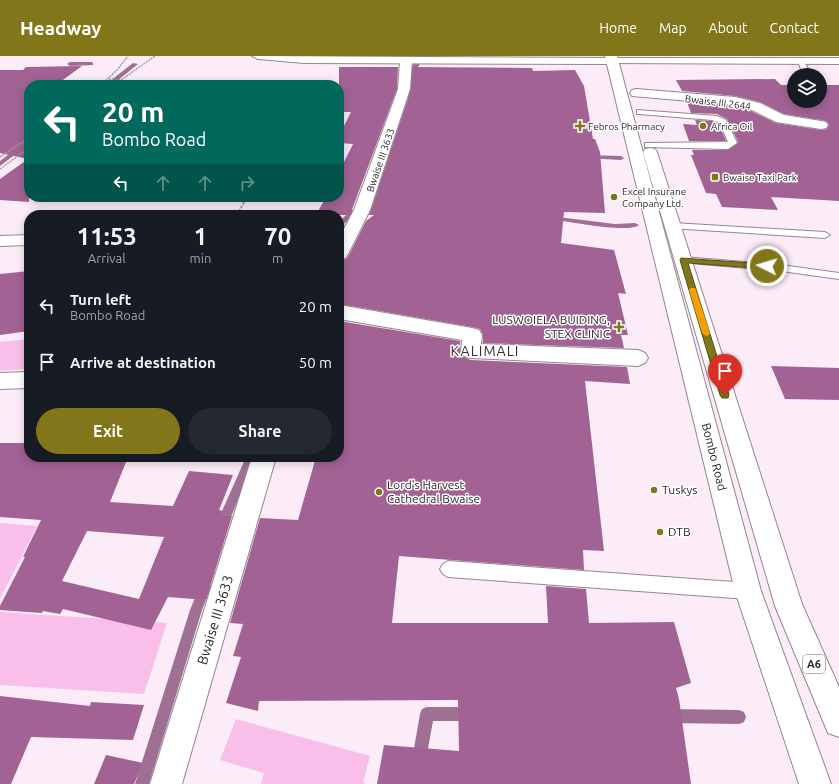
<!DOCTYPE html>
<style>
body{margin:0;font-family:Ubuntu,sans-serif;background:#242831;color:#f1f3f6;height:100vh;display:flex;flex-direction:column;font-size:15px;white-space:nowrap}
*{box-sizing:border-box;margin:0}
p{font-size:13px;color:#9ea1a6}
.icon{flex:none;width:22px;height:22px;fill:none;stroke:currentColor;stroke-width:2;stroke-linecap:round;stroke-linejoin:round}
.map{position:relative;flex:1;overflow:hidden}
.panel{position:absolute;left:24px;top:154px;width:320px;height:252px;display:flex;flex-direction:column;background:#171b24;border-radius:16px;box-shadow:0 2px 10px #0003}
.panel>*{flex:none}
.hud{position:absolute;left:24px;top:24px;width:320px;height:122px;border-radius:16px;box-shadow:0 2px 10px #0003;background:#00695c;color:#fff;overflow:hidden}
.buttons{position:absolute;left:787px;top:12px;display:grid;gap:8px}
.buttons a{display:grid;place-items:center;width:40px;height:40px;border-radius:50%;background:#171b24;box-shadow:0 2px 10px #0003;font-size:20px}
.pin{position:absolute;display:grid;place-items:center;width:34px;height:34px;color:#fff;margin:-41px -17px;border-radius:50% 50% 50% 0;rotate:-45deg;box-shadow:0 0 4px #0007}
.pin .icon{rotate:45deg}
.me{position:absolute;width:44px;margin:-22px;rotate:275deg;stroke-linejoin:round;filter:drop-shadow(0 0 3px #0008)}
.turn{display:flex;align-items:center;gap:14px;height:84px;padding:0 12px;font-size:18px}
.turn .icon{width:52px;height:52px;stroke-width:2.5}
.turn b{display:block;font-size:28px;line-height:34px}
.lanes{display:flex;align-items:center;height:38px;padding:0 12px;background:#0003;justify-content:center;gap:20px;direction:ltr}
.lanes .off{opacity:.35}
.eta{display:flex;justify-content:space-evenly;align-items:center;height:68px;text-align:center}
.eta b{font-size:24px;font-weight:700;line-height:28px}
.action{display:flex;gap:8px;margin-top:auto;padding:8px 12px}
.action a{flex:1;height:46px;border-radius:24px;background:#82761a;color:#fff;font-size:16px;font-weight:700;line-height:46px;text-align:center}
.action a+a{background:#242831;color:#f1f3f6}
ul{padding:0;list-style:none}
li{display:flex;align-items:center;gap:12px;height:56px;padding:0 12px}
li div{flex:1}
li b{display:block;font-size:15px}
li em{font-style:normal}
header{display:flex;align-items:center;gap:24px;box-sizing:border-box;height:56px;padding:0 20px;background:#82761a;color:#fff}
header strong{font-size:19px}
nav{display:flex;gap:22px;margin-inline-start:auto;font-size:14px}
.map>svg:first-child{display:block}
.green{fill:#f9bfea}
.lines{fill:none;stroke-linecap:round;stroke-linejoin:round}
.stream{fill:#a06f94;fill-rule:evenodd}
.building{fill:#a26394;fill-rule:evenodd}
.service-casing{stroke:#948690;stroke-width:2}
.minor-casing{stroke:#948690;stroke-width:2}
.tertiary-casing{stroke:#948690;stroke-width:2}
.secondary-casing{stroke:#948690;stroke-width:2}
.primary-casing{stroke:#948690;stroke-width:2}
.path-far1{stroke:#a599a2;stroke-width:1.5;stroke-dasharray:2 1;stroke-linecap:butt}
.path{stroke:#a599a2;stroke-width:2;stroke-dasharray:2.5 1.5;stroke-linecap:butt}
.service{fill:#fff;fill-rule:evenodd}
.minor{fill:#fff;fill-rule:evenodd}
.tertiary{fill:#fff;fill-rule:evenodd}
.secondary{fill:#fff;fill-rule:evenodd}
.primary{fill:#fff;fill-rule:evenodd}
.route{fill:#82761a;stroke:#544d11}
.slow{fill:#f59e0b}
.poi-dot{fill:#82761a;stroke:#fff;stroke-width:1.5}
.labels{text-anchor:middle;stroke-width:3;stroke-linejoin:round;paint-order:stroke}
.far-street-label{font-size:10px;fill:#2b2529;stroke:#fff}
.far-poi-label{font-size:10px;fill:#2b2529;stroke:#fff;text-anchor:start}
.shield{fill:#fff;stroke:#6b6669;stroke-width:1}
.shield-label{font-size:11px;font-weight:bold;fill:#2b2529}
.poi-label{font-size:12px;fill:#2b2529;stroke:#fff;text-anchor:start}
.street-label{font-size:12px;fill:#2b2529;stroke:#fff}
.quarter-label{font-size:14px;letter-spacing:1px;fill:#382d35;stroke:#fff}
.near-street-label{font-size:14px;fill:#2b2529;stroke:#fff}
</style>
<header>
<strong>Headway</strong>
<nav><a>Home</a><a>Map</a><a>About</a><a>Contact</a></nav>
</header>
<div class="map">
<svg width="839" height="728" viewBox="0 0 839 728">
<rect width="100%" height="100%" fill="#fbecf7"/>
<g class="green">
<path d="M29,283V307L27,313L0,315V286Z"/>
<path d="M0,467L37,470L0,543Z"/>
<path d="M0,556L167,567L144,638L0,629Z"/>
<path d="M236,663L370,700L363,727L367,728H261L264,717L220,704Z"/>
</g>
<g class="lines">
<g class="stream">
<path d="M91,6L93,7V9L70,10L67,8L70,6Z"/>
<path d="M417,6L420,8C409,23 411,30 418,46L415,48C402,41 404,13 417,6Z"/>
<path d="M133,7L138,8L112,29H105Z"/>
<path d="M131,26L147,29H129V27Z"/>
<path d="M29,83V88L0,110V105Z"/>
<path d="M587,99L621,100L624,102L621,104L585,102L584,101Z"/>
<path d="M351,154L358,156L339,172V166Z"/>
<path d="M558,161L615,168L635,167L639,169C629,177 577,167 563,165C560,170 552,171 548,167L556,165Z"/>
<path d="M246,401H256L225,475L221,476L217,475L215,471Z"/>
<path d="M205,525L209,527L211,531L202,554L149,728H135L190,554L201,527Z"/>
<path d="M427,651H472L477,653L479,658L477,663L472,665H433L427,698L428,728H414L413,698L420,658L422,653Z"/>
<path d="M668,653L739,654L744,656L746,661L744,666L739,668L668,667L663,665L661,660L663,655Z"/>
</g>
</g>
<g class="building">
<path d="M82,10L56,29H29V146L0,144V123L28,103L0,97V14H23L26,11Z"/>
<path d="M339,11H398L397,33L350,159H316L326,141H339V116L353,88L339,87V80L351,56H339Z"/>
<path d="M413,11L532,12L533,15L575,14L584,30L593,83H595L600,96L605,157L564,156L561,187L614,194L626,238L618,237L628,279H621L624,292L483,287V279L480,273L472,271L339,248V210L341,204L346,203L349,199L366,165L374,159H369L411,33Z"/>
<path d="M775,23L781,29H794V45H820V29H839V145L771,141L778,154L722,151L716,138L706,137L691,99H694L692,94H728L738,86L727,63L717,58L691,57L687,46L735,50L749,54L776,67L821,74L827,73L829,68L826,65L784,58L760,46L735,40L682,35L676,24Z"/>
<path d="M695,64L712,65L719,68L726,85H689L683,68L697,69Z"/>
<path d="M29,215V275L0,279V218Z"/>
<path d="M339,265L460,285V296L464,301L471,304L627,311L630,328L585,325L604,495L583,494L584,514L399,500L392,567H548L546,530L586,533L589,567L674,566L691,627L676,632L679,643L691,728H377L384,689L459,695L458,644L259,645L258,655L226,647L241,601L233,600L243,568L230,567L260,462L298,464L316,401H339Z"/>
<path d="M771,310L839,312V344L785,343Z"/>
<path d="M0,387H29V401H128L110,446L173,450L189,415L233,419L219,454L223,455L221,460H232L206,544L168,541L151,574L63,553L60,558L43,555L42,557L0,554V550L25,501H23L41,464L0,461ZM87,475L164,481L139,543L62,525Z"/>
<path d="M0,640L90,650L91,646L144,649L133,684L31,681L11,728H0Z"/>
<path d="M106,699L143,707L134,728H94Z"/>
</g>
<g class="lines">
<defs>
<g id="service">
<path d="M801,3L804,5L811,19H803L798,5Z"/>
<path d="M637,54L717,60L726,64L737,87L728,93L645,91V87H648L728,86L720,67L712,64L640,58H637Z"/>
<path d="M673,167L825,176L830,179L825,182L670,172L668,170L670,168Z"/>
<path d="M683,201L781,209L839,217V223L781,215L679,206L678,204Z"/>
<path d="M448,505L748,527L754,529L756,535L754,541L748,543L448,521L443,518L440,513L443,508Z"/>
</g>
<g id="minor">
<path d="M406,2L412,5L410,33L370,154L348,198L345,202L339,203V182L354,154L398,33L400,5Z"/>
<path d="M636,33L735,41L760,47L784,59L821,65L826,66L828,69L826,72L821,73L776,66L750,53L735,49L632,40L630,37L632,34Z"/>
<path d="M29,179V189L0,190V180Z"/>
<path d="M339,249L472,272L479,274L482,279L481,288L638,294L645,297L648,302L645,307L638,310L471,302L464,300L461,295L462,284L339,263Z"/>
<path d="M29,316V332L0,333V317Z"/>
<path d="M252,401H276L182,728H150Z"/>
</g>
<path id="tertiary" d="M612,2H839V8L608,7L606,5Z"/>
<path id="secondary" d="M252,0L612,2L618,5L612,8L304,7L258,3Z"/>
<g id="primary">
<path d="M605,0H617L761,535L831,728H799L735,535Z"/>
<path d="M650,92L655,93L657,96L802,548L839,631V681L828,677L775,550L643,96L645,93Z"/>
</g>
</defs>
<use href="#service" class="service-casing"/>
<use href="#minor" class="minor-casing"/>
<use href="#tertiary" class="tertiary-casing"/>
<use href="#secondary" class="secondary-casing"/>
<use href="#primary" class="primary-casing"/>
<g class="path-far1">
<path d="M109,23L120,24"/>
<path d="M101,29L117,14L128,0"/>
<path d="M114,29L155,0"/>
<path d="M0,101L29,82"/>
<path d="M0,113L29,92"/>
</g>
<path class="path" d="M237,159L247,141"/>
<use href="#service" class="service"/>
<use href="#minor" class="minor"/>
<use href="#tertiary" class="tertiary"/>
<use href="#secondary" class="secondary"/>
<use href="#primary" class="primary"/>
</g>
<path class="route" d="M681,202L767,208L771,210L767,213L688,207L729,339L728,342H722L720,339L680,204Z"/>
<path class="slow" d="M690,232H695L696,234L710,277L709,279L706,280L702,277L689,234Z"/>
<g class="poi-dot">
<path d="M578 64h4v4h4v4h-4v4h-4v-4h-4v-4h4z"/>
<circle cx="703" cy="70" r="4"/>
<rect x="711" y="117" width="8" height="8" rx="2"/>
<circle cx="614" cy="141" r="4"/>
<path d="M617 265h4v4h4v4h-4v4h-4v-4h-4v-4h4z"/>
<circle cx="654" cy="434" r="4"/>
<circle cx="379" cy="436" r="4"/>
<circle cx="660" cy="476" r="4"/>
</g>
<g class="labels">
<g class="far-street-label">
<text transform="translate(718 46) rotate(7)" y="4">Bwaise III 2644</text>
<text transform="translate(380 104) rotate(-71)" y="4">Bwaise III 3633</text>
</g>
<g class="far-poi-label">
<text x="588" y="74">Febros Pharmacy</text>
<text x="711" y="74">Africa Oil</text>
<text x="723" y="125">Bwaise Taxi Park</text>
<text x="622" y="139">Excel Insurane<tspan x="622" dy="12">Company Ltd.</tspan></text>
</g>
<rect class="shield" x="803" y="599" width="22" height="18" rx="3"/>
<g class="shield-label">
<text x="814" y="612">A6</text>
</g>
<g class="poi-label">
<text x="610" y="268" text-anchor="end">LUSWOIELA BUIDING,<tspan x="610" dy="14">STEX CLINIC</tspan></text>
<text x="387" y="433">Lord's Harvest<tspan x="387" dy="14">Cathedral Bwaise</tspan></text>
<text x="662" y="438">Tuskys</text>
<text x="668" y="480">DTB</text>
</g>
<g class="street-label">
<text transform="translate(714 401) rotate(76)" y="4">Bombo Road</text>
</g>
<g class="quarter-label">
<text x="485" y="300">KALIMALI</text>
</g>
<g class="near-street-label">
<text transform="translate(215 564) rotate(-73)" y="5">Bwaise III 3633</text>
</g>
</g>
</svg>
<div class="buttons">
<a><svg class="icon" aria-label="layers" viewBox="0 0 24 24"><path d="M12 4l9 5-9 5-9-5zM3 14l9 5 9-5"/></svg></a>
</div>
<div class="pin" style="left:725px;top:339px;background:#d93025"><svg class="icon" aria-label="arrive" viewBox="0 0 24 24"><path d="M6 21V4h12l-3 4 3 4H6"/></svg></div>
<svg class="me" style="left:767px;top:210px" viewBox="-20 -20 40 40"><circle r="17" fill="#82761a" stroke="#fff" stroke-width="3"/><path d="M0-11L8 9 0 5-8 9z" fill="#fff"/></svg>
<div class="hud">
<div class="turn"><svg class="icon" aria-label="left" viewBox="0 0 24 24"><path d="M17 20v-9H6M10 6l-5 5 5 5"/></svg><div><b>20 m</b>Bombo Road</div></div>
<div class="lanes"><svg class="icon" aria-label="left" viewBox="0 0 24 24"><path d="M17 20v-9H6M10 6l-5 5 5 5"/></svg><svg class="icon off" aria-label="ahead" viewBox="0 0 24 24"><path d="M12 20V5M6 11l6-6 6 6"/></svg><svg class="icon off" aria-label="ahead" viewBox="0 0 24 24"><path d="M12 20V5M6 11l6-6 6 6"/></svg><svg class="icon off" aria-label="right" viewBox="0 0 24 24"><path d="M7 20v-9h11M14 6l5 5-5 5"/></svg></div>
</div>
<section class="panel">
<div class="eta">
<div><b>11:53</b><p>Arrival</p></div>
<div><b>1</b><p>min</p></div>
<div><b>70</b><p>m</p></div>
</div>
<ul>
<li><svg class="icon" aria-label="left" viewBox="0 0 24 24"><path d="M17 20v-9H6M10 6l-5 5 5 5"/></svg><div><b>Turn left</b><p>Bombo Road</p></div><em>20 m</em></li>
<li><svg class="icon" aria-label="arrive" viewBox="0 0 24 24"><path d="M6 21V4h12l-3 4 3 4H6"/></svg><div><b>Arrive at destination</b></div><em>50 m</em></li>
</ul>
<div class="action"><a>Exit</a><a>Share</a></div>
</section>
</div>
